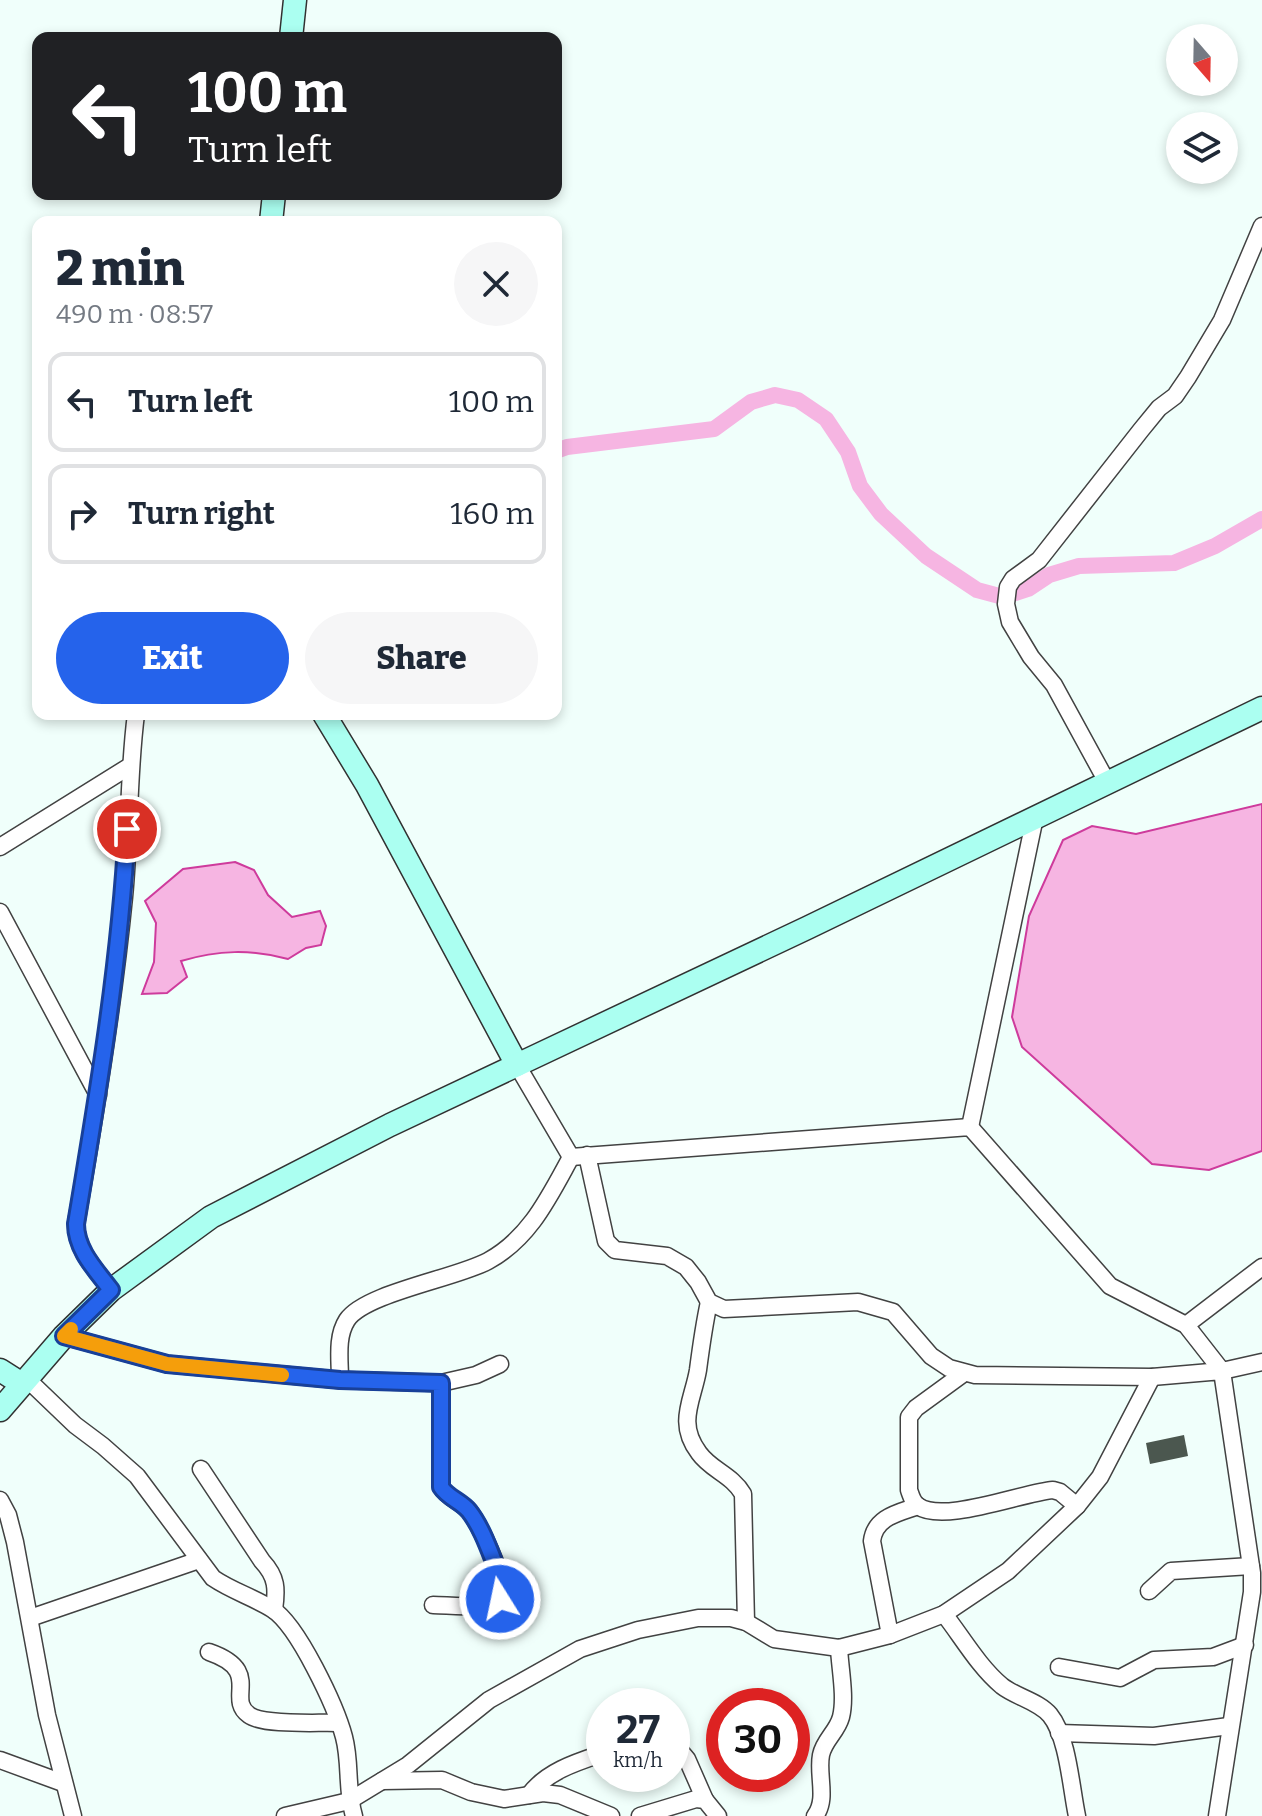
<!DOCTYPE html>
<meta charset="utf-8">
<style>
body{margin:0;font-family:Bitter,serif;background:#f6f6f7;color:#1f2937;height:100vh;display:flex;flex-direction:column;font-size:30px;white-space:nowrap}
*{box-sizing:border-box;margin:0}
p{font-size:26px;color:#747a83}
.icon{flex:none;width:44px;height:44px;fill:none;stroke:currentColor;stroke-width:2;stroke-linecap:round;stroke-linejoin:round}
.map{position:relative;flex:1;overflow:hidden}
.drawer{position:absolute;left:32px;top:216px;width:530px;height:504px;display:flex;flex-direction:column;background:#fff;border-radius:16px;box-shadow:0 4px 12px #0003}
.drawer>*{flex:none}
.banner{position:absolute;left:32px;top:32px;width:530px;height:168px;border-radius:16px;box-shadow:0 4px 12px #0003;background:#202124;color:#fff;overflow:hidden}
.needle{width:52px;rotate:160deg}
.buttons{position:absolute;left:1166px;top:24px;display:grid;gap:16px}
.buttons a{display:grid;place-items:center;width:72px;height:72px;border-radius:50%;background:#fff;box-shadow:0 4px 12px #0003;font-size:40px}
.speed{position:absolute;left:586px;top:1688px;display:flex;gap:16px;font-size:40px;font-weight:700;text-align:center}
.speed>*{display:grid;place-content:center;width:104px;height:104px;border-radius:50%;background:#fff;box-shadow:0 4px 12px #0003;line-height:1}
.speed small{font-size:20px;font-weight:400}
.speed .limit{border:12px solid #d22;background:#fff;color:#111}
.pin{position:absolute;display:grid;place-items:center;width:68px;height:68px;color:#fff;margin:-34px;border:4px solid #fff;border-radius:50%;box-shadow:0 2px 8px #0007}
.me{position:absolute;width:88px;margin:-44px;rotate:350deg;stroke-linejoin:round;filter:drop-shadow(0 0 6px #0008)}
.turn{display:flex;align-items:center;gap:28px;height:168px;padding:0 24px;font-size:36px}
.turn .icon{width:104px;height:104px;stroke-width:2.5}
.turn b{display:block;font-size:56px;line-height:68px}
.round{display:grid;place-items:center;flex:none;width:84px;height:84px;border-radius:42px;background:#f6f6f7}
.headline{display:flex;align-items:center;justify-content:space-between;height:136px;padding:0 24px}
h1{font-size:48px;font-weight:800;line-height:60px}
.cta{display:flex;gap:16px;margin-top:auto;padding:16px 24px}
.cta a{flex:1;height:92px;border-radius:48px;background:#2563eb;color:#fff;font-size:32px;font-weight:800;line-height:92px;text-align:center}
.cta a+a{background:#f6f6f7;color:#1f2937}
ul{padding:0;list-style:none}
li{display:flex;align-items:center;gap:24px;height:100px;margin:0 16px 12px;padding:0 8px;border:4px solid #e0e1e3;border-radius:16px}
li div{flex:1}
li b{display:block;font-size:30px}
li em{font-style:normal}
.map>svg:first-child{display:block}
.water{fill:#f6b5e2;stroke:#ce3b9c;stroke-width:2}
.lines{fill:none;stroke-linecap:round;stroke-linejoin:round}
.canal{stroke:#f6b5e2;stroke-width:16}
.building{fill:#4b574f}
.street-casing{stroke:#424242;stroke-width:19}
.secondary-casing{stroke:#313131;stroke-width:25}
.street{stroke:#fff;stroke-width:16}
.secondary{stroke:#abfff1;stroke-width:22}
.route-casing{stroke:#184099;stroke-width:20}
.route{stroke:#2563eb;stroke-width:14}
.slow{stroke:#f59e0b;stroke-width:14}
</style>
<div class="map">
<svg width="1262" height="1816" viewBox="0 0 1262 1816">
<rect width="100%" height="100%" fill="#f0fffb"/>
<g class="water">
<path d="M1262,804V1151L1209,1170L1152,1164L1022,1047L1012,1017L1029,916L1063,840L1092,826L1136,834Z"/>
<path d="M235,862L254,870L268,895L292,917L320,911L326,926L321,945L306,948L288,959C251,949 218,950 181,961L187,977L167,993L142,994L154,962L156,923L145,901L183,869Z"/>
</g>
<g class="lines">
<path class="canal" d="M556,451L567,447L714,429L751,402L775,395L798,400L826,419L848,452L860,486L881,514L926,556L977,590L1003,597L1028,589L1049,575L1079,566L1174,563L1215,546L1262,519"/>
</g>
<path class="building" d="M1184,1435L1188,1456L1150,1464L1146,1443Z"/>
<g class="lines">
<defs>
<g id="street">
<path d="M1107,782L1054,685L1031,657L1010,622L1006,604L1008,587L1013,579L1039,560L1141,430L1159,408L1175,396L1188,377L1222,320L1262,226"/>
<path d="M0,847L130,766"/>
<path d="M0,912L98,1095"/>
<path d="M517,1065L571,1157L970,1127L1110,1286L1186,1325L1222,1371L1262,1362"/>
<path d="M970,1127L1035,817"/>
<path d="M587,1155L606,1241L615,1250L667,1256L686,1267L698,1282L709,1302L724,1309L858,1302L893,1312L931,1356L949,1368L975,1375L1152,1377L1222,1371L1252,1573V1592L1217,1816"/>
<path d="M111,1290C96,1270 76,1250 76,1224C95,1115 113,1007 124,897C130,836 128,775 136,714"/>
<path d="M709,1302C704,1325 701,1347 698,1370C693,1400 676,1423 699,1453C711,1470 732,1475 743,1494L746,1622"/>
<path d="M1186,1325L1262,1267"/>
<path d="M64,1336L167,1364L340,1380L441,1383L476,1375L500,1364"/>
<path d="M964,1373L916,1408L909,1417V1490C911,1495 912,1502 918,1506C943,1524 1021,1493 1053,1490L1060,1492L1077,1506"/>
<path d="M26,1378L75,1425L103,1446L137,1476L213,1578C232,1591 253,1597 272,1609C298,1625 336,1707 344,1737C351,1763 346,1790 354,1816"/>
<path d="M340,1380C340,1360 336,1337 347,1320C365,1293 457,1278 488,1261C530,1238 549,1197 571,1157"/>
<path d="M201,1469L262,1561C277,1577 277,1589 274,1610"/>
<path d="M0,1500L8,1515L15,1542L47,1715L73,1816"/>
<path d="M1149,1591L1171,1571L1251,1566"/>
<path d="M433,1605C455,1605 494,1613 505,1589C498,1568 483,1530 470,1512C461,1501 448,1499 441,1487V1383"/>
<path d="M944,1614C962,1637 979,1667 1002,1686C1016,1697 1038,1701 1050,1715C1068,1737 1071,1788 1077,1816"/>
<path d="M30,1618L199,1560"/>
<path d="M890,1635L872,1541C875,1517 898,1513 918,1506"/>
<path d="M209,1652C264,1671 225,1698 249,1715C264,1726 319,1722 338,1723"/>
<path d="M1059,1667L1120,1678L1154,1660L1213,1657L1245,1645"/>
<path d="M1059,1733L1154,1736L1229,1726"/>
<path d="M672,1741L687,1759L705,1800"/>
<path d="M0,1760L63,1783"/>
<path d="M382,1781L442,1780L471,1792L504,1799L543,1793L560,1795L611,1816"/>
<path d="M529,1795C547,1771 577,1762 604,1753"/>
<path d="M285,1816L349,1801L408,1765L489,1700L580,1649L638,1630L698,1618H731L746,1622L774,1639L839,1648L890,1635L944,1614L1008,1571L1077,1506L1100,1477L1152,1377"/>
<path d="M640,1816L696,1799L705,1800L718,1816"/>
<path d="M815,1816C828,1799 817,1775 821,1755C824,1740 837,1732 841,1717C846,1697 840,1669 839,1648"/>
</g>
<g id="secondary">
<path d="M291,38L295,0"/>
<path d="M271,222L274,194"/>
<path d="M324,714L367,785L517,1065"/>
<path d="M0,1370L22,1384"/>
<path d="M0,1410L64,1336L111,1290L211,1217L390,1125L807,928L1262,708"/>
</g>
</defs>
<use href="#street" class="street-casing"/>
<use href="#secondary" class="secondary-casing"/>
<use href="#street" class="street"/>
<use href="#secondary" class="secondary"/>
</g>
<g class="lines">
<defs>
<path id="route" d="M127,829C120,962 98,1093 76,1224C76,1250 96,1270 111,1290L64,1336L167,1364L340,1380L441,1383V1487C448,1498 461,1501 469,1511C484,1530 492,1559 502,1581L505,1589L500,1599"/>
</defs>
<use href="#route" class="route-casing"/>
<use href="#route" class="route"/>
<path class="slow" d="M71,1329L64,1336L167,1364L282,1375"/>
</g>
</svg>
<div class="buttons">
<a><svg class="needle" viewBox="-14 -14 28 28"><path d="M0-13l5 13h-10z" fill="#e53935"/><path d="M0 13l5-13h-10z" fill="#747a83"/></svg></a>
<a><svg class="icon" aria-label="layers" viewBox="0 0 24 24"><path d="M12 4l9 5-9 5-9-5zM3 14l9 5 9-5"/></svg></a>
</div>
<div class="speed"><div>27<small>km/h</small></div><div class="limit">30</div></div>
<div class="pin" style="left:127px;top:829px;background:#d93025"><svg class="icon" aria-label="arrive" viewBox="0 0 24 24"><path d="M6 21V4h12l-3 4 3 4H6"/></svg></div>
<svg class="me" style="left:500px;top:1599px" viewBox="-20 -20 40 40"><circle r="17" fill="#2563eb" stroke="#fff" stroke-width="3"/><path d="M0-11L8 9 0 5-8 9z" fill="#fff"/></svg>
<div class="banner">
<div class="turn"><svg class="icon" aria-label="left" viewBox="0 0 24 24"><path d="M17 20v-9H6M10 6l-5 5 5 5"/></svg><div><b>100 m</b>Turn left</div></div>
</div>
<section class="drawer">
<div class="headline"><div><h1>2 min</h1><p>490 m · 08:57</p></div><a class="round"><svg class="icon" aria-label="close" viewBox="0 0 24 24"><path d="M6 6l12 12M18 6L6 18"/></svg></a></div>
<ul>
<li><svg class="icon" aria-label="left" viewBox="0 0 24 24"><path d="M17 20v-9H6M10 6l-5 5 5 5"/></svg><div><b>Turn left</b></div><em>100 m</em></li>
<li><svg class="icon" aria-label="right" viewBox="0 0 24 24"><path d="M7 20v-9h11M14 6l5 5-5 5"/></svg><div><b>Turn right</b></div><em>160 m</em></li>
</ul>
<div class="cta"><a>Exit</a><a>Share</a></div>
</section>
</div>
